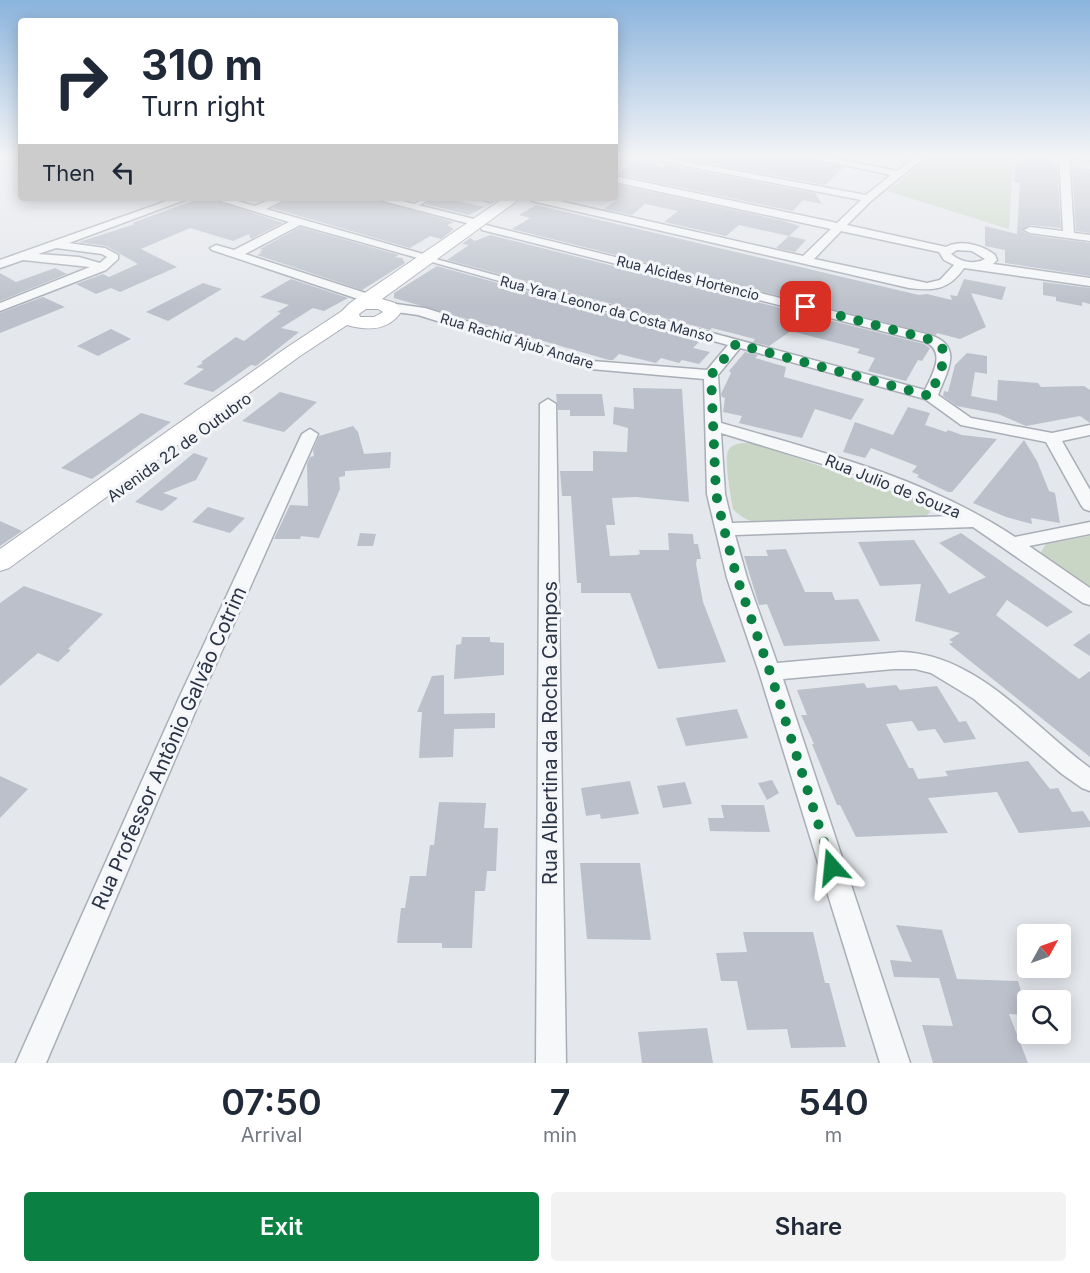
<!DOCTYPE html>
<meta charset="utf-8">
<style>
body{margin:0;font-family:Inter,sans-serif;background:#f2f2f3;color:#1f2937;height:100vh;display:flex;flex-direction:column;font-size:22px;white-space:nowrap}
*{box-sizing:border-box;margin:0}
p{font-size:20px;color:#747a83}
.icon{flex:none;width:33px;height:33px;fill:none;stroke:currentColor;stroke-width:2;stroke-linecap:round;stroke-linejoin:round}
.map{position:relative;height:1063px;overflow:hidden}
.side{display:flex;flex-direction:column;background:#fff;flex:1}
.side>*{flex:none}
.guide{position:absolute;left:18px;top:18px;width:600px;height:183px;border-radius:6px;box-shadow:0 3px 15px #0003;background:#fff;color:#1f2937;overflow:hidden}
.needle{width:39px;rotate:50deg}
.buttons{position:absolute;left:1017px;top:924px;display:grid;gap:12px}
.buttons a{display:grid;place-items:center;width:54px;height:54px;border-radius:6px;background:#fff;box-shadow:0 3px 15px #0003;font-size:30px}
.pin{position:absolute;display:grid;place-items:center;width:51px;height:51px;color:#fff;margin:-26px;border-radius:12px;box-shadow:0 3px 9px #0006}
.me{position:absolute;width:66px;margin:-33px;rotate:342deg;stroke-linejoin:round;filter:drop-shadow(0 0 4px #0008)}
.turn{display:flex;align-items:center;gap:21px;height:126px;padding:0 24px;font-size:27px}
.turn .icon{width:78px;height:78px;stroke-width:2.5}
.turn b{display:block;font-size:42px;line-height:51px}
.then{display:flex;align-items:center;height:57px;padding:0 24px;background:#0003;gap:12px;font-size:22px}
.eta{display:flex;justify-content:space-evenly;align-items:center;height:102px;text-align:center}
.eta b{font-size:36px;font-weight:600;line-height:42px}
.button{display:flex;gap:12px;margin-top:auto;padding:12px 24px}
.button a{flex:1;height:69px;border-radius:6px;background:#0b8043;color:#fff;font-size:24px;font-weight:600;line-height:69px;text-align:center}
.button a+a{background:#f2f2f3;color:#1f2937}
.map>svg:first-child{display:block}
.green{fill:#c9d6c5}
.building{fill:#bbc0ca}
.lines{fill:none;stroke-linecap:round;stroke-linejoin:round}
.lane-casing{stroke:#a9aeb7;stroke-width:3}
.street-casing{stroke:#a9aeb7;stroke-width:3}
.secondary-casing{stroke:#a9aeb7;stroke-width:2}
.path{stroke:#c2c5cb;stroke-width:1.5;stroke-dasharray:2 2;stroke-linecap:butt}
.lane{fill:#f7f8fa;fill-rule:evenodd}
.street{fill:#f7f8fa;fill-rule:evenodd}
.secondary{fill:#fff;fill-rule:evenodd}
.route{stroke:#0b8043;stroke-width:10;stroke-dasharray:0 18}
.labels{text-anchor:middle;stroke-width:6;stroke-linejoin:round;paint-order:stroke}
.far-street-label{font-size:14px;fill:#2b3445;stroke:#f4f6f9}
.street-label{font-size:16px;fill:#2b3445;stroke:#f4f6f9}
.near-street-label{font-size:20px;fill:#2b3445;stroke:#f4f6f9}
</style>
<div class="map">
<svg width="1090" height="1063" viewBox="0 0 1090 1063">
<rect width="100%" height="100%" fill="#e4e7ec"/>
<g class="green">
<path d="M930,157H1013L1009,229L887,191Z"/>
<path d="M753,443L924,502L930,512L925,517L763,524C751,522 741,518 733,509C731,497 724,461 728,451C732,442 745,443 753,443Z"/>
<path d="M1090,536V589L1041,557V552L1046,544Z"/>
</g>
<g class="building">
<path d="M687,157H804L844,167L825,185L685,159Z"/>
<path d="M1027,157L1050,160L1051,164L1057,165L1061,228L1030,225L1022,231L1030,235L1090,243V276L1005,263V250L985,246V226L1017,234L1020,183L1014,182L1015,162L1022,163V159L1027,160Z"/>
<path d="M636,161L664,167L667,165L815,193L822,204L803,200L793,211L615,174V171L620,172Z"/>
<path d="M1072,167L1090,169V233L1076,231Z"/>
<path d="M615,184L784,221L800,226L789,236L739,225L726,236L664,222L678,211L645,204L632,215L604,209L616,200Z"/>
<path d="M201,198H209L283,223L251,239L249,234L233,241L190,228L141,249L177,267L120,292L111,288L96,294L76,284L103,274L109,277L138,264L106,246L79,242L135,224L132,223Z"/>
<path d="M290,198H370L454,222L447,225L454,229L441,239L430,236L410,248L272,208Z"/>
<path d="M434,198H446L484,207L469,215L425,204Z"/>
<path d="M536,205L919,295L927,294L952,300L950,295L957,296L964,279L1006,287L1002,300L971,293L986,327L960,339L937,333L936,335L512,229L530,218L519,215Z"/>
<path d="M300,227L399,255L395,257L402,258L405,263L362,290L257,255L262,253L259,252L263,250L260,249Z"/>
<path d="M490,235L924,344L930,348L922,361L918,360L906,381L868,371L875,358L857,353L860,349L791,331L769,346L753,342L755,339L712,328L710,330L447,260L469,245L462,244L470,238L475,241Z"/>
<path d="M789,236L806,240L795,252L776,248Z"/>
<path d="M437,266L701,340L693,348L710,352L699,364L682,360L679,363L661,358L656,363L619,354L613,360H609L394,298V293Z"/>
<path d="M55,268L67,274L0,301V273L16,282Z"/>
<path d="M291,279L348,298L324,311L313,308L281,328L299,332L256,366L251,365L213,392L183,384L204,369L196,367L203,363L201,362L236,337L244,341L281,313L277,312L289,305L260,297Z"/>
<path d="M1043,282L1090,288V304L1082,302V306L1056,301V297L1043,295Z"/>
<path d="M203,283L222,289L168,321L146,312Z"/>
<path d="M43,297L65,307L0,333V313Z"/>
<path d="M111,329L131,339L98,356L77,346Z"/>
<path d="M745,352L758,355L755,358L786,367L784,377L864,399L851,420L815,409L802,438L739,423L742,416L723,412L725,398L722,397L721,394L731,373L729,371Z"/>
<path d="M967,353L987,356V374L975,372L971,396L997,401L998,380L1038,383L1041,387L1084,386L1090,390V423L1080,416L1026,426L998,414L957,406L943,396L944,391L948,392L955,365Z"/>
<path d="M633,388L682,389L689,502L636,497L612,498L615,525H606L610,556L637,555L640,554L639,550H669L668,533L693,534L694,544H698L701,559H697L696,564L703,602L726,662L658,669L630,593H581V583H577L571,496H562L560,471H593V451L627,452L628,428L613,424L614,407L634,409Z"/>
<path d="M280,392L317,402L284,432L242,421Z"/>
<path d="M556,394H602L605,416H570V410H558Z"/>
<path d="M908,407L930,413L925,425L946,432L948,430L962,435L997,439L952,492H948L917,477L919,475L912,472L917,466L871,448L865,458L843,452L855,422L893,435Z"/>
<path d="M141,413L171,422L92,479L61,468Z"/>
<path d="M353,426L358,432L364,454L391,452L390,468L345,471V476L339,477L340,489L319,538L301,536L300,539H274L290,505L308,506L307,464L310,457L314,456L313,450L319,436Z"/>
<path d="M1024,440L1037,461L1049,491L1055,493L1060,523L1031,518L1032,524L1006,517L973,503Z"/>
<path d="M194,453L208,458L196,480L163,493L178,498L162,511L135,502Z"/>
<path d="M208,507L245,518L230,533L192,522Z"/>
<path d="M0,521L22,531L0,546Z"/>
<path d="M360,533L376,534L373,546H357Z"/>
<path d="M961,533L1073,612L1047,627L1007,600L996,615L1079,679L1090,671V757L949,644L953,642L949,640L960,633L915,621L921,584L880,586L858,542L914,540L949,594L986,577L939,543Z"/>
<path d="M786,549L805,592H832L835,600L858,599L880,641L784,646L767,604L759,605L744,556H768L766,550Z"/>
<path d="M24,586L103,614L68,649L71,650L58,662L38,653L0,686V603Z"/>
<path d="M1090,633V656L1073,645Z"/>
<path d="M462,637H490V642L504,643V675L454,679L456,645L461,644Z"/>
<path d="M444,675V714L495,713V728L454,729L453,757L419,758L422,712H417L432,676Z"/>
<path d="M864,683L867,688L896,685L900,690L937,686L959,722L966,721L976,739L944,743L935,729L918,731L912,721L886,724L909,768H913L918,779L948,776L945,771L1028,761L1050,789L1058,788L1072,812L1083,811L1090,822V827L1019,833L997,792L928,798L948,833L856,837L840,805H837L812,744H814L801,715H807L797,690Z"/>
<path d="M737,709L748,738L686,746L676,718Z"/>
<path d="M0,776L28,789L0,818Z"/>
<path d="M772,780L779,793L767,800L758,783Z"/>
<path d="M630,781L639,814L601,819L600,814L586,816L581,788Z"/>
<path d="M685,782L692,804L663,808L657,786Z"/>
<path d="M439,802L486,803L484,828H498L496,871H487L485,891H475L472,948H442V943H397L401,908H405L410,876H426L430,845H434Z"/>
<path d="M721,805H764L770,832L710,831L708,818H724Z"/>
<path d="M580,863H640L651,940L587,939Z"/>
<path d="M896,925L942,930L957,979L1018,981L1028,1015L1009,1014L1028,1063H933L922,1025L953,1026L939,978L894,977L890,960L912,962Z"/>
<path d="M743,932H813L825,983H829L846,1047L791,1048L787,1029L747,1030L737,981H721L716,953L747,952Z"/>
<path d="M707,1028L713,1063H642L638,1032Z"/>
</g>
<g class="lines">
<defs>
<g id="lane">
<path d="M425,198H432L414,208L409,207Z"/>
<path d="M478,198H488L493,200L490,202Z"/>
</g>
<g id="street">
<path d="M661,157L866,195L891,175L806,157H826L897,171L915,157H925L872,200L847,225L946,247C961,239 982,245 995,255L997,260L993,264L1090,278V286L964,268C949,290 934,291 909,288L532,201L527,198H546L803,256L831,229L615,182V176L837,223L861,200L665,162L662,161ZM841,231L939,252L944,260L954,265L940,280L927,283L814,259ZM957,250L972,251L985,259C973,265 961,262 951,254Z"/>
<path d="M1059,157H1069L1074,233L1090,235V241L1030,233L1024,230L1030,227L1063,231Z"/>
<path d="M1078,157H1090V161L1079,159Z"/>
<path d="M175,198H190L69,243L105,248L118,255V259L106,270L0,311V303L90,267L23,260L0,268V260ZM56,248L102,254L107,257L100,263L79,257L38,254Z"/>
<path d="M211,198H227L255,206L274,198H288L266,209L430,256L432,258L925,390C932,375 947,351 925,342L482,230L481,228L486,225L930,335C964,346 947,371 938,395L971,418L1052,433L1090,425V435L1062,441L1090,490V511L1084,509L1081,505L1046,442L961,425L925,399L740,348L718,375L721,423C822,452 926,478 1015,537L1090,522V534L1029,546L1090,588V605L1083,603L973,527L735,535L747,578L777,663L901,652C977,654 1033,726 1090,768V791L1082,788L1062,774L974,699L931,673L915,669H894L783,679L910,1063H880L759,672L727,578L707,494L704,379L591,369L418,315L389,311L383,307L389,303L425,308L592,361L707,370L728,345L300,225L245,254L375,296L377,299L371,303L367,302L212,250L210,248L216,245L234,250L289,222ZM721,433L875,480L954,516L732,523L725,494Z"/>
<path d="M372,198H390L482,221L483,223L478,226Z"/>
<path d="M548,399L556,404L566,1063H536L540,404Z"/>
<path d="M310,429L318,434L201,698L46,1063H16L179,698L302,434Z"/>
</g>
<path id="secondary" d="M504,198H521L382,299L395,303L401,312C388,331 368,331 347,325L300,356L9,568L0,571V549L286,348L342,311L350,303ZM366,309H378L383,312L374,317H360L359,314Z"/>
</defs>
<use href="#lane" class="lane-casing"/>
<use href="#street" class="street-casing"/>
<use href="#secondary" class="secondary-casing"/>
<g class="path">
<path d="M948,157L962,178"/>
<path d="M927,165L953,179"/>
<path d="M915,175L949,182"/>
<path d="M902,184H949"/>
</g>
<use href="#lane" class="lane"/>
<use href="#street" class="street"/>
<use href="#secondary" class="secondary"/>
</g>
<linearGradient id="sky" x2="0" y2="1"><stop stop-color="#8bb4dd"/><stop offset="0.51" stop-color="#f3f4f6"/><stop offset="1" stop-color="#f3f4f6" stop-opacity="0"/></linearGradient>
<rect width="1090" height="306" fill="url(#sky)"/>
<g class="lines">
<path class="route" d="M806,307L925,338C931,340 939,342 942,348C949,359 934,384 930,396L736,344L711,375L716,494L724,529L737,578L770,672L832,867"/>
</g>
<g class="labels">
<g class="far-street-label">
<text transform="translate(688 278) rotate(14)" y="5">Rua Alcides Hortencio</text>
<text transform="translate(607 309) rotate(15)" y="5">Rua Yara Leonor da Costa Manso</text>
<text transform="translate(517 341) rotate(17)" y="5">Rua Rachid Ajub Andare</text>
</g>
<g class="street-label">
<text transform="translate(179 447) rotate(-36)" y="6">Avenida 22 de Outubro</text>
<text transform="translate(893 486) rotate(22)" y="6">Rua Julio de Souza</text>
</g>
<g class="near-street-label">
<text transform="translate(550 733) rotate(-90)" y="7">Rua Albertina da Rocha Campos</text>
<text transform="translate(169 748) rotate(-66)" y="7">Rua Professor Antônio Galvão Cotrim</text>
</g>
</g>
</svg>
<div class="buttons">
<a><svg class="needle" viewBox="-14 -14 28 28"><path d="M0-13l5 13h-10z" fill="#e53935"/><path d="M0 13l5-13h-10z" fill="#747a83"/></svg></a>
<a><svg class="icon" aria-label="search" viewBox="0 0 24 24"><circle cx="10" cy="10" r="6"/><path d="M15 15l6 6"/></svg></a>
</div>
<div class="pin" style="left:806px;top:307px;background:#d93025"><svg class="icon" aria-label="arrive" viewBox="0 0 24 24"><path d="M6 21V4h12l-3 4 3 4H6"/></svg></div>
<svg class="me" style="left:832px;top:867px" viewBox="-20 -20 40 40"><path d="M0-17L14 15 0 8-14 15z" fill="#0b8043" stroke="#fff" stroke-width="4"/></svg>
<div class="guide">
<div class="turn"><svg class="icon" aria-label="right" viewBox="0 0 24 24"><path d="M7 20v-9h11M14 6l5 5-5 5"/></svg><div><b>310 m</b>Turn right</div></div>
<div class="then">Then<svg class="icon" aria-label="left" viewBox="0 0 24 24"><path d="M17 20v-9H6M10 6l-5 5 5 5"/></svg></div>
</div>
</div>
<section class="side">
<div class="eta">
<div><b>07:50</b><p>Arrival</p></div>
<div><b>7</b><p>min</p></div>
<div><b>540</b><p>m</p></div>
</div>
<div class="button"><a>Exit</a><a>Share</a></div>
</section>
